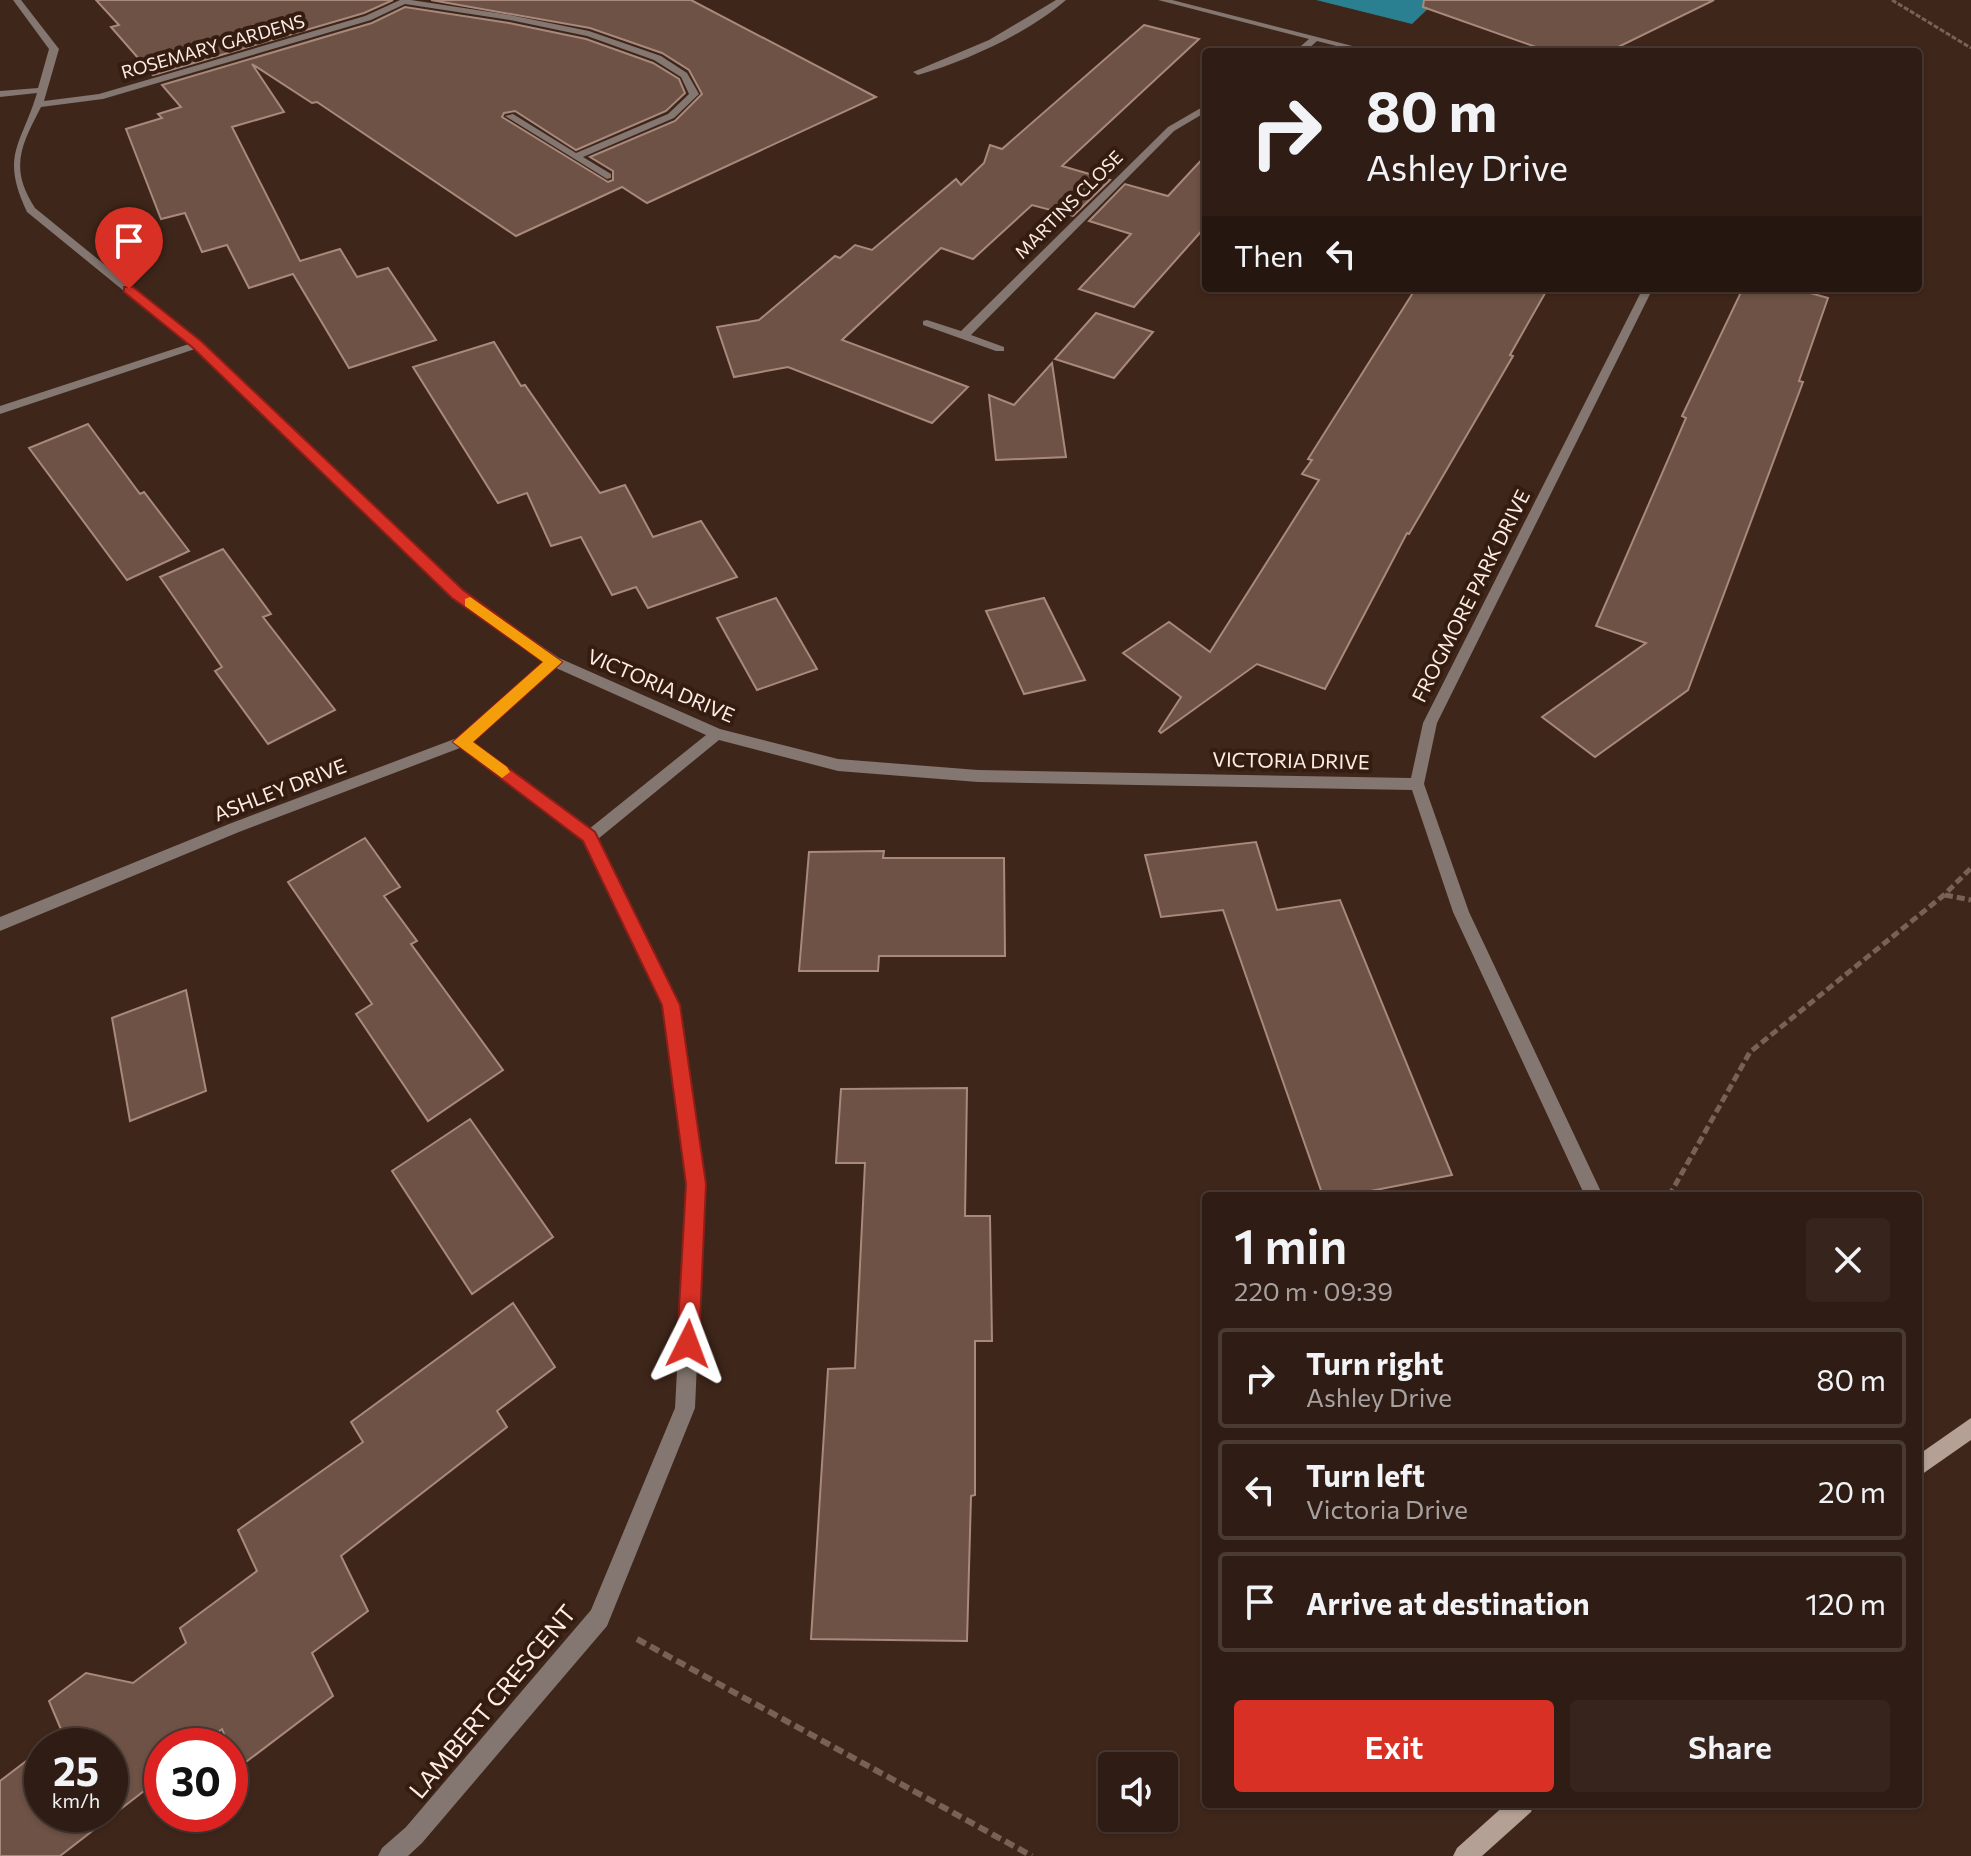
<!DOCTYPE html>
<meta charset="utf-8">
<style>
body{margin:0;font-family:Commissioner,sans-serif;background:#37251d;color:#f1f3f6;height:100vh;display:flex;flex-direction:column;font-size:30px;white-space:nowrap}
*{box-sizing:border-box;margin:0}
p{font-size:26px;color:#a7a1a0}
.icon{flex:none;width:44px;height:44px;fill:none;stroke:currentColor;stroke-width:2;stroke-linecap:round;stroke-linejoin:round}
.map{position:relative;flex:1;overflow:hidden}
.side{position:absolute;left:1202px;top:1192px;width:720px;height:616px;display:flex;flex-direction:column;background:#2f1c14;border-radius:8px;box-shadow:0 2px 6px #0004,0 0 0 2px #4a3a34}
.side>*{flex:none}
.hud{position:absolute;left:1202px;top:48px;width:720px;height:244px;border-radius:8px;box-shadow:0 2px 6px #0004,0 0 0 2px #4a3a34;background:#2f1c14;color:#f1f3f6;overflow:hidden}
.fabs{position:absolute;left:1098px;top:1752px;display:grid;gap:16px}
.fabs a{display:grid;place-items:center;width:80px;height:80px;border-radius:8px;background:#2f1c14;box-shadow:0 2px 6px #0004,0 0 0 2px #4a3a34;font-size:40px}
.speed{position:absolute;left:24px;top:1728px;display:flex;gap:16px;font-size:40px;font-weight:700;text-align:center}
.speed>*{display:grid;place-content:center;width:104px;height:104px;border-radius:50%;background:#2f1c14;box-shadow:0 2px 6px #0004,0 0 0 2px #4a3a34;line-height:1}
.speed small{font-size:20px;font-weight:400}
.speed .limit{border:12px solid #d22;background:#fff;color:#111}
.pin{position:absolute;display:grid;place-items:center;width:68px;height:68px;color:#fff;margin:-82px -34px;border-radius:50% 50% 50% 0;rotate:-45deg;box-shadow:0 0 8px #0007}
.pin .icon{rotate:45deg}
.me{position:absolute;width:88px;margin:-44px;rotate:3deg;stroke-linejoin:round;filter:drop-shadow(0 0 6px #0008)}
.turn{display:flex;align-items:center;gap:28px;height:168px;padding:0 32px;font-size:36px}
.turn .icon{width:104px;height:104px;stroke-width:2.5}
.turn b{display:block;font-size:56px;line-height:68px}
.then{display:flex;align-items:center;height:76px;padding:0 32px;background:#0003;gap:16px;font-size:30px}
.round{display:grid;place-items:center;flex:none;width:84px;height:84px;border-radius:8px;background:#37251d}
.overview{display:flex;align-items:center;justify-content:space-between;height:136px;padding:0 32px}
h1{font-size:48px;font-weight:600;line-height:60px}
.cta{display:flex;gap:16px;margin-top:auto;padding:16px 32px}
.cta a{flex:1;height:92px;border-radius:8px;background:#d93025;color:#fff;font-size:32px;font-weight:600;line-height:92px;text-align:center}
.cta a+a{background:#37251d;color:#f1f3f6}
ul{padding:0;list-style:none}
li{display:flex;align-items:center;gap:24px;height:100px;margin:0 16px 12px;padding:0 16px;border:4px solid #4a3a34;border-radius:8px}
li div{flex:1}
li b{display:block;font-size:30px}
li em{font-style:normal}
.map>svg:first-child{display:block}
.water{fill:#2a8090}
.building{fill:#6d5245;stroke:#a8897b;stroke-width:2}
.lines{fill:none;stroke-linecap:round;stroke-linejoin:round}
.path-far2{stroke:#786257;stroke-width:3;stroke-dasharray:5 2;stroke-linecap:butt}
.path-far1{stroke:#786257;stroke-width:5;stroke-dasharray:8 4;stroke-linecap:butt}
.path{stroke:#786257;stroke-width:6;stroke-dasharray:10 5;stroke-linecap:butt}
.lane{fill:#847670;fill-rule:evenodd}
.street{fill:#847670;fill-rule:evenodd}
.secondary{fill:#b5a095;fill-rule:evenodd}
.route{fill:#d93025;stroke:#8d1f18;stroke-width:2}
.slow{fill:#f59e0b}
.labels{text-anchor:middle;stroke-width:8;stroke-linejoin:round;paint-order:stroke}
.far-street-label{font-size:18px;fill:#feede5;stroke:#341c11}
.street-label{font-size:20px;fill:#feede5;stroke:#341c11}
.near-street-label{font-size:24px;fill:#feede5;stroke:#341c11}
</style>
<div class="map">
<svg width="1971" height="1856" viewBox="0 0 1971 1856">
<rect width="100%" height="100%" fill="#3f261a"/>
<path class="water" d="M1316,0H1437L1412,24Z"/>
<g class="building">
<path d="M96,0H393L364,13L153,75L111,27L119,25Z"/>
<path d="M431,0H691L876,97L647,203L622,187L516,236L317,102L312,103L252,64L284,112L232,127L300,261L340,249L357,277L388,268L436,340L349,368L293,274L249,288L227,245L202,252L185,213L161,219L126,129L162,118L158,114L181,107L162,85L372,23L405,7L509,23L586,39L653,63L679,79L685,93L666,111L576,150L515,111L504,113L502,117L608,182L613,180V171L590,157L675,121L702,94L689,70L662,53L590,28Z"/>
<path d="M1424,0H1714L1608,52H1550L1423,7Z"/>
<path d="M1144,25L1199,39L1062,166L1110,180L1073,216L1032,205L973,259L941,248L842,340L968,387L932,423L788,367L734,377L717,327L759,320L835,256L840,258L855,245L872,250L956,179L961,185L984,163L990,145L1002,149Z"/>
<path d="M1206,155V226L1134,307L1079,289L1131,234L1089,221L1125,184L1168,196Z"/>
<path d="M1416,288H1548L1510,355L1513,356L1409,534L1407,533L1325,689L1257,664L1161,733L1159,731L1181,697L1123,653L1169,622L1210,652L1319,480L1302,474L1312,460L1308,459Z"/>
<path d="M1743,288H1792L1828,298L1799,381L1803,382L1688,690L1595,757L1542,717L1646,643L1596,626L1686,418L1682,416Z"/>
<path d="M1096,313L1153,332L1114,378L1055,359Z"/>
<path d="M494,342L521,386L525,385L600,493L625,485L653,537L701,521L737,577L648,608L636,587L612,595L581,537L551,546L527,493L498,503L413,367Z"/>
<path d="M1052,363L1066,457L996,460L989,395L1014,405Z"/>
<path d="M88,424L140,494L144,492L189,551L127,580L29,448Z"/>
<path d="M223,549L271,614L263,617L335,710L268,744L215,671L222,667L160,577Z"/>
<path d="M776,598L817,669L757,690L717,618Z"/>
<path d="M1044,598L1085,680L1024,694L986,611Z"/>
<path d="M365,838L400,887L384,896L417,941L411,944L503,1070L428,1121L356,1014L372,1004L288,882Z"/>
<path d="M1256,842L1277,910L1340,900L1452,1175L1345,1196H1323L1223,910L1161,917L1145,855Z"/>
<path d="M884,851L883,858H1004L1005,956H879L878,971H799L809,852Z"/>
<path d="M186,990L206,1091L130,1121L112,1018Z"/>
<path d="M967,1088L965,1216H990L992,1341H975V1495L971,1496L967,1641L811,1639L828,1369L855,1368L865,1163H836L841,1089Z"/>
<path d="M470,1119L553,1237L472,1294L392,1171Z"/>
<path d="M513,1303L555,1367L497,1411L507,1427L341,1556L368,1611L312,1653L333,1696L238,1768L222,1729L201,1746H162V1777L60,1856H0V1781L42,1749V1814H110V1746H46L63,1734L49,1701L86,1673L133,1683L186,1643L180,1628L257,1571L238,1530L363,1442L351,1422Z"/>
</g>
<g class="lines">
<path class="path-far2" d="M1892,0L1971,48"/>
<g class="path-far1">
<path d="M1945,895L1971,900"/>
<path d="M1669,1196L1750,1052L1944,895L1971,868"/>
</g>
<path class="path" d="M637,1639L1032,1856"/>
<path class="lane" d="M1056,0H1066C1028,33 967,61 918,75L913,72L989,40Z"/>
<g class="street">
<path d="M13,0H21L59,49L44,101L99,94L365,16L400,0H411L510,15L589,31L661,56L687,73L699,94L674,118L583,157L611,174V178L607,179L505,116L513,114L576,153L668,114L689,94L681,77L654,60L587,36L510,20L405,4L371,20L103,99L41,107C21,146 9,168 35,208L201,343L463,591L559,658L720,729L838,759L978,770L1411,778L1423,723L1643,288H1653L1437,723L1424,784L1469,912L1603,1196H1585L1453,912L1412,790L978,782L838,771L719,740L598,839L679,1005L705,1184L695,1408L607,1626L422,1843L408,1856H378L382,1848L406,1827L591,1610L675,1408L687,1184L663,1005L583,841L460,748L239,832L0,931V917L229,824L457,738L545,662L453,597L195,349L0,414V406L189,344L27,212C0,155 21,146 37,93L0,97V91L38,88L49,49ZM556,668L706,735L589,829L472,742Z"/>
<path d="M1158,0H1172L1376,52H1360L1317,41L1305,52H1294L1309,39Z"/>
<path d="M1206,105V112L1174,131L971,335L1004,347V351H996L923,325V321L927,320L961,331L1168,127Z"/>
</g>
<g class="secondary">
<path d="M1971,1418V1440L1918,1477V1455Z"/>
<path d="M1506,1804H1534L1531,1812L1482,1856H1453L1457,1848Z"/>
</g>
</g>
<path class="route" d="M124,287H133L202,342L463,590L562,662L473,742L595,832L680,1005L706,1184L699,1344L696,1352L688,1355L680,1352L677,1344L686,1184L662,1005L583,841L453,742L543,662L452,598L192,347L124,292Z"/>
<path class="slow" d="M470,597L562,662L473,742L507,767L510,772L502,778L453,742L543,662L465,606V599Z"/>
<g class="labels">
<g class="far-street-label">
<text transform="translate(213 47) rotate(-16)" y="6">ROSEMARY GARDENS</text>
<text transform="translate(1069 205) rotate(-45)" y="6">MARTINS CLOSE</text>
</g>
<g class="street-label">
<text transform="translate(1471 596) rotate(-63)" y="7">FROGMORE PARK DRIVE</text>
<text transform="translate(661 686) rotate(23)" y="7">VICTORIA DRIVE</text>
<text transform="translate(1291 761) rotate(1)" y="7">VICTORIA DRIVE</text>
<text transform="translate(280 790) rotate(-21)" y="7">ASHLEY DRIVE</text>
</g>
<g class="near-street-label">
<text transform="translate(493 1702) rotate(-50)" y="8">LAMBERT CRESCENT</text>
</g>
</g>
</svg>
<div class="fabs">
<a><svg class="icon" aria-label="sound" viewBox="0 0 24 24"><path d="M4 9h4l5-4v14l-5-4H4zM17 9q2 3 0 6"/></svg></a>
</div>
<div class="speed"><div>25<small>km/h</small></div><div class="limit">30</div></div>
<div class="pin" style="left:129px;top:289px;background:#d93025"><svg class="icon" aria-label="arrive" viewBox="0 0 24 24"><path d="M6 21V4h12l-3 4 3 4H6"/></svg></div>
<svg class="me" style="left:688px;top:1344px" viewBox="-20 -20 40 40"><path d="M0-17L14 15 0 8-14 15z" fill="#d93025" stroke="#fff" stroke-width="4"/></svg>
<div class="hud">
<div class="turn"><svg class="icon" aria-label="right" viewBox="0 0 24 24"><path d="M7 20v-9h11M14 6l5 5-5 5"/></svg><div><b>80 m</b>Ashley Drive</div></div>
<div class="then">Then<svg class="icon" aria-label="left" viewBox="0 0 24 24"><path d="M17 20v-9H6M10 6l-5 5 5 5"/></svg></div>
</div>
<section class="side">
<div class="overview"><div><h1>1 min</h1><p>220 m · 09:39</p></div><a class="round"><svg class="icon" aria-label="close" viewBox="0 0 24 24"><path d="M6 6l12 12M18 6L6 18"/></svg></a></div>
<ul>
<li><svg class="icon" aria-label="right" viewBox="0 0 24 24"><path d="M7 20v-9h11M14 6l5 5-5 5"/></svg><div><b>Turn right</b><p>Ashley Drive</p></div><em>80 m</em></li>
<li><svg class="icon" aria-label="left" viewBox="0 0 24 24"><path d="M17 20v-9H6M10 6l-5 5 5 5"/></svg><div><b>Turn left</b><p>Victoria Drive</p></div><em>20 m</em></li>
<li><svg class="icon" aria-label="arrive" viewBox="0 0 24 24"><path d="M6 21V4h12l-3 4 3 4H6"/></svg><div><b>Arrive at destination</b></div><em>120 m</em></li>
</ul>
<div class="cta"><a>Exit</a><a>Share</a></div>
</section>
</div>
